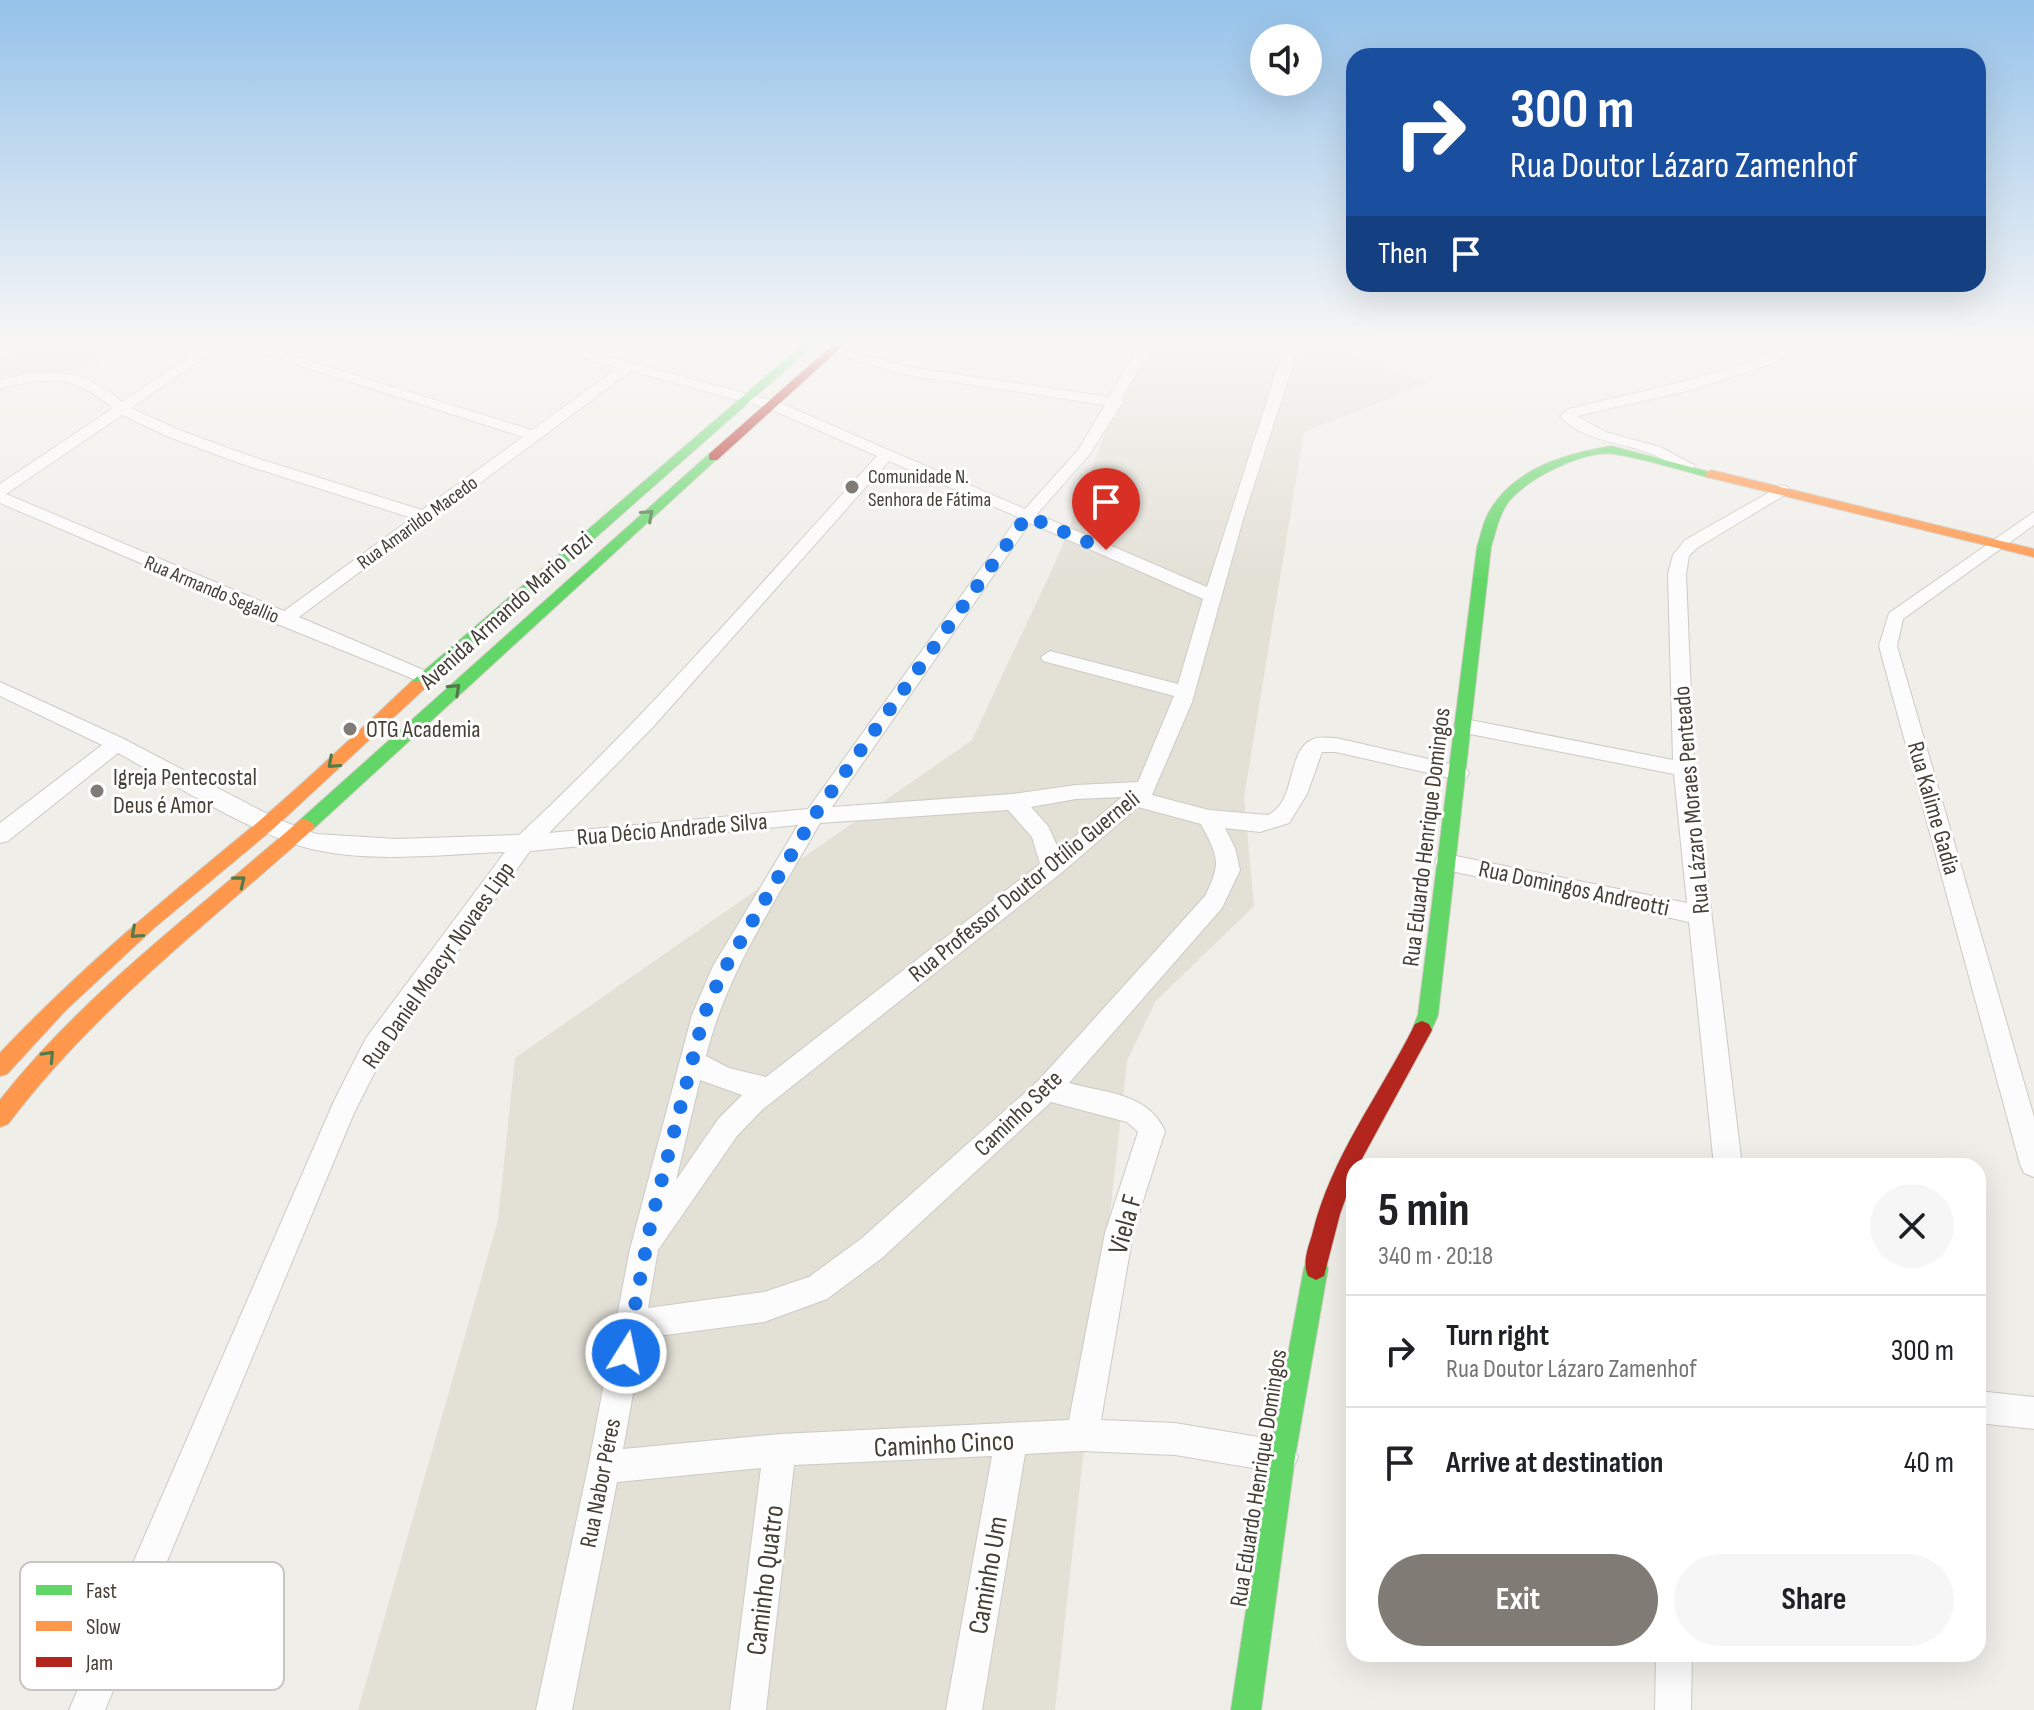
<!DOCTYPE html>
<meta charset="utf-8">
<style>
body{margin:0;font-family:"Sofia Sans Condensed",sans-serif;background:#f6f6f6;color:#202124;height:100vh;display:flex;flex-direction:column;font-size:30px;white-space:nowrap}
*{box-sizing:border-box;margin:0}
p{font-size:26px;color:#757577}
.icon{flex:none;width:44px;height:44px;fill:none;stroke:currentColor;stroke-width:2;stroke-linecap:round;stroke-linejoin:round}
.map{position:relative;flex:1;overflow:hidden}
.drawer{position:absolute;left:1346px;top:1158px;width:640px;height:504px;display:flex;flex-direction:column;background:#fff;border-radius:24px;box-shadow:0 8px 32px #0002}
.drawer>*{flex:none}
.hud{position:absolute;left:1346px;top:48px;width:640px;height:244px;border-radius:24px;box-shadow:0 8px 32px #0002;background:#1a4fa0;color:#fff;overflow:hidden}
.fabs{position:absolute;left:1250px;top:24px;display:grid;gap:16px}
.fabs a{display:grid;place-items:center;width:72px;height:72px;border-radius:50%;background:#fff;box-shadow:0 8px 32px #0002;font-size:40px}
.pin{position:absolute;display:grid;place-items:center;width:68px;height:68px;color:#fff;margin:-82px -34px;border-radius:50% 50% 50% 0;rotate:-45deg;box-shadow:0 0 8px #0007}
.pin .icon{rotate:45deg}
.me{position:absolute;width:88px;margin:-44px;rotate:10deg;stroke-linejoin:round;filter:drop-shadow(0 0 6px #0008)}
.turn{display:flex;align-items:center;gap:28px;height:168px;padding:0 32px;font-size:36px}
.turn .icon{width:104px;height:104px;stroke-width:2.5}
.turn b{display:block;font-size:56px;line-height:68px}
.then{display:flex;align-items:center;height:76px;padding:0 32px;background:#0003;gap:16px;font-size:30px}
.round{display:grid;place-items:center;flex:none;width:84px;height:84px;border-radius:42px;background:#f6f6f6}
.head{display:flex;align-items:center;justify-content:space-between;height:136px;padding:0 32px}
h1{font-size:48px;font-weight:700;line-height:60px}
.primary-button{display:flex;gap:16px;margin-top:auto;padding:16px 32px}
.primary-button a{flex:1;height:92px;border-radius:48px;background:#807c75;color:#fff;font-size:32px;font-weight:700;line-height:92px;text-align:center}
.primary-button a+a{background:#f6f6f6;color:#202124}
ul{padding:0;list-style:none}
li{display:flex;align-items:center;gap:24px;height:112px;padding:0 32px;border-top:2px solid #e0e0e0}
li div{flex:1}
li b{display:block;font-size:30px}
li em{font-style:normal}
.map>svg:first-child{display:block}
.residential{fill:#e3e0d6}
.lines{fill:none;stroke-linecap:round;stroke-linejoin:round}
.street-casing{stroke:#cccac5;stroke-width:2}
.fast-casing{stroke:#cecbc1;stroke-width:2}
.slow-casing{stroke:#cecbc1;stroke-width:2}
.jam-casing{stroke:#cecbc1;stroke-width:2}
.street{fill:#fdfcfc;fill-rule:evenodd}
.fast{fill:#63d668;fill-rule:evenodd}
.slow{fill:#ff974d;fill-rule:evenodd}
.jam{fill:#b3261e;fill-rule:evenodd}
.oneway{stroke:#517b4a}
.route{stroke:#1a73e8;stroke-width:14;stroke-dasharray:0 25.2}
.poi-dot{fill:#807c75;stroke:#fff;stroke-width:3}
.labels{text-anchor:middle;stroke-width:6;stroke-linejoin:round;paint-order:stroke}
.far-poi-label{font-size:20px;fill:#453f36;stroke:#fff;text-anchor:start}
.far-street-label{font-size:20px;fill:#453f36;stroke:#fff}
.street-label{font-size:24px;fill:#453f36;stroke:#fff}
.poi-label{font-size:24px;fill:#453f36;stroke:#fff;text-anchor:start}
.near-street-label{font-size:28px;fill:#453f36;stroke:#fff}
.key{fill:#fff;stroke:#c7c5c3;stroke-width:2}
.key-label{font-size:22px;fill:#453f36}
</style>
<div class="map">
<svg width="2034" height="1710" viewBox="0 0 2034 1710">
<rect width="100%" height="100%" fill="#efeee9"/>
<g class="residential">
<path d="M0,342H126L93,367L0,377Z"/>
<path d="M1140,342H1317L1428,383L1304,432L1244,797L1254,906L1155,1002L1127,1061L1055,1710H358L498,1220L515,1058L972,740L1056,561Z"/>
</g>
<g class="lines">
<defs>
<g id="street">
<path d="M9,342H25L0,357V347Z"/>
<path d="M211,342H227L131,408L179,430L250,456L422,510L523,437L227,342H248L532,430L618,368L530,342H552L778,402L1025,509L1078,450L1105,405L907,375L795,342H817L908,367L1109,397L1141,342H1155L1121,400L1123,402L1089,455L1037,514L1207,587L1286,342H1300L1244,516L1192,702L1152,795L1209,810L1268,815C1297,801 1286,753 1311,740C1318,736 1328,738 1336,738L1459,766L1466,768L1469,773L1466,778L1459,780L1336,752H1322L1307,794L1289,823L1260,832L1225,828L1235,848L1240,870L1222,908L1069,1083C1106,1093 1148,1093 1165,1131L1133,1233L1101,1420L1175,1423L1282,1441L1293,1446L1298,1457L1293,1468L1282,1473L1175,1455L1082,1451L1025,1454L982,1710H946L992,1456L794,1465L766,1710H730L761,1468L617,1482L572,1710H536L588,1467L630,1249L692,1015L713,966L798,825L530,851L384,1054L354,1113L105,1710H69L334,1101L366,1038L505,852C444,854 376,863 316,850C256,837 174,784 118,753L8,841L0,843V823L102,745L0,696V682L124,739L275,818L316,834L397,839L519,835C646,717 760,584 877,456L768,408L631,371L299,617L433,674L435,678L433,682L426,684L277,624L274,620L0,503V484L113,408C73,375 48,376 0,389V381C49,366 83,369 122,402ZM122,415L169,437L239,463L412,518L284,611L6,494ZM889,461L1018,517L808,809L549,833L653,727ZM1030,523L1203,599L1178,684L1050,651L1041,657L1043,661L1174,696L1138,782L1076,785L1013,794L832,807ZM1122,797L1059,850L1048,826L1031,807L1076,799ZM1138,807L1201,824C1218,857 1222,862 1205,896L1038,1081L862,1238L809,1277L764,1292L648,1308L658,1250L737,1136L762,1110L1060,874ZM1008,810L1032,837L1040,864L766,1077L729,1068L706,1056C727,971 777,899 820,823ZM700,1080L742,1095L719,1118L676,1180ZM1051,1102L1127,1122L1138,1132L1105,1233L1069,1420L780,1434L623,1449L643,1338L764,1322L827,1299L882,1258Z"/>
<path d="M1796,342H1814L1771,364L1691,390L1577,416L1605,432L1660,447L1694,465V471C1680,474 1667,460 1654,455C1622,441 1585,443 1560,416L1569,409C1647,390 1723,376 1796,342Z"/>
<path d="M1782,485L1788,487V493L1697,548L1689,556L1686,574L1694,769L1742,1166H1714L1689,922L1446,870L1438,868L1435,862L1438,856L1446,854L1687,903L1674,774L1465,733L1455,726L1465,719L1673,760L1668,574L1673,555L1685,540Z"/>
<path d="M2034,512V525L1903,619L1897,646L2034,1117V1177L2024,1173L2020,1164L1879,646L1889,613Z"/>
<path d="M1978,1391L2034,1397V1429L1978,1423Z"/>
<path d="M1656,1654H1692L1691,1710H1655Z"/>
</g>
<g id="fast">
<path d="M806,342H817L423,690H411L409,686L411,682Z"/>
<path d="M1611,446L1717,474L1711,478C1679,470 1647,459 1614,454C1584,450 1528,478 1509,501C1499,515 1496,531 1491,547L1438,1015L1429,1036L1422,1039L1415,1036L1412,1030L1418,1015L1477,547C1481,535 1483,522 1489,512C1514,468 1565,454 1611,446Z"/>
<path d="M709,454L719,457L312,830H300L297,825L300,820Z"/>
<path d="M1316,1256L1324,1260L1328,1268L1295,1457L1261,1710H1231L1269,1457L1304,1268L1308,1260Z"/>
</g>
<g id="slow">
<path d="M1711,470L2034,549V557L1707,477L1705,474Z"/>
<path d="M417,681L423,682L425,686L423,690L273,829L154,928L66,1010L7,1074L0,1076V1053C82,966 167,897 258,822C311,777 361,729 411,682Z"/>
<path d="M306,819L315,825L312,830C205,926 96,1008 8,1124L0,1127V1100C85,992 197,911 300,820Z"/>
</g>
<g id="jam">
<path d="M836,342H847L717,460H709V454Z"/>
<path d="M1422,1021L1429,1024L1432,1030L1358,1166H1354V1175L1340,1214L1324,1276L1316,1280L1308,1276C1302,1263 1308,1248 1312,1235C1331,1156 1380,1095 1415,1024Z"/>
</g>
</defs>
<use href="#street" class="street-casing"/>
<use href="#fast" class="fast-casing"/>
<use href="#slow" class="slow-casing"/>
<use href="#jam" class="jam-casing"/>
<use href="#street" class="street"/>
<use href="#fast" class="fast"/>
<use href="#slow" class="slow"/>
<use href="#jam" class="jam"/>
</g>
<defs><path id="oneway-chevron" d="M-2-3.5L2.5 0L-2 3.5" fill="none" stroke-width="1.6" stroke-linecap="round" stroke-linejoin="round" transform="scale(2)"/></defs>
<g class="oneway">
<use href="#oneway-chevron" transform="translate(648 515) rotate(-42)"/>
<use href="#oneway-chevron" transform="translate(455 689) rotate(-43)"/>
<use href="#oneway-chevron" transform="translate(333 763) rotate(138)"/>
<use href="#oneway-chevron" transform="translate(240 881) rotate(-39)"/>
<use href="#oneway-chevron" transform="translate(136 933) rotate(138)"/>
<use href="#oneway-chevron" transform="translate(49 1056) rotate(-47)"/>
</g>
<linearGradient id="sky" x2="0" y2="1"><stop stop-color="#95c2ea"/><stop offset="0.59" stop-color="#f8f7f5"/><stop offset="1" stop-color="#f8f7f5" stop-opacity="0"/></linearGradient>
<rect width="2034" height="581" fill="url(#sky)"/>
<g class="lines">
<path class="route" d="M626,1353L651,1222L704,1015L722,973L814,816L1027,516L1106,550"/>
</g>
<g class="poi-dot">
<circle cx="852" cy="487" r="8"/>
<circle cx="350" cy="729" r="8"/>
<circle cx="97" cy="791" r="8"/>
</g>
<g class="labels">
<g class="far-poi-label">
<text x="868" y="483">Comunidade N.<tspan x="868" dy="23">Senhora de Fátima</tspan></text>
</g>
<g class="far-street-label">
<text transform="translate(417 522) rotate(-36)" y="7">Rua Amarildo Macedo</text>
<text transform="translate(212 589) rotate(23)" y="7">Rua Armando Segallio</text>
</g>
<g class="street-label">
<text transform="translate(506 610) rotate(-42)" y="8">Avenida Armando Mario Tozi</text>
<text transform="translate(1691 800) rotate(-95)" y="8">Rua Lázaro Moraes Penteado</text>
<text transform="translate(1934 808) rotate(74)" y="8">Rua Kalime Gadia</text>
<text transform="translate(672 829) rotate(-5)" y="8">Rua Décio Andrade Silva</text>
<text transform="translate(1426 837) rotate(-83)" y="8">Rua Eduardo Henrique Domingos</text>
<text transform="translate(1024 886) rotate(-39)" y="8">Rua Professor Doutor Otílio Guerneli</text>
<text transform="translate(1574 888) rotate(12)" y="8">Rua Domingos Andreotti</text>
<text transform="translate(438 965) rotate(-55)" y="8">Rua Daniel Moacyr Novaes Lipp</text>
<text transform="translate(1018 1113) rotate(-44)" y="8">Caminho Sete</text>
<text transform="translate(1258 1478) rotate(-81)" y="8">Rua Eduardo Henrique Domingos</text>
<text transform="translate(600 1483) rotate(-79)" y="8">Rua Nabor Péres</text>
</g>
<g class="poi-label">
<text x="366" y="737">OTG Academia</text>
<text x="113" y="785">Igreja Pentecostal<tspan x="113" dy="28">Deus é Amor</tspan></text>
</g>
<g class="near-street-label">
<text transform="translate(1124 1224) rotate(-75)" y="10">Viela F</text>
<text transform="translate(944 1443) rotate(-3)" y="10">Caminho Cinco</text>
<text transform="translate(987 1575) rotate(-80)" y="10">Caminho Um</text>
<text transform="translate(764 1580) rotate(-83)" y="10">Caminho Quatro</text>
</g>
</g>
<rect x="20" y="1562" width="264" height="128" rx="12" class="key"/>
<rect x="36" y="1585" width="36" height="10" fill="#63d668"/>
<rect x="36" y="1621" width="36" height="10" fill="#ff974d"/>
<rect x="36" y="1657" width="36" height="10" fill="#b3261e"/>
<g class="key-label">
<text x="86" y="1598">Fast</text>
<text x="86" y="1634">Slow</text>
<text x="86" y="1670">Jam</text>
</g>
</svg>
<div class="fabs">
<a><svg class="icon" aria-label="sound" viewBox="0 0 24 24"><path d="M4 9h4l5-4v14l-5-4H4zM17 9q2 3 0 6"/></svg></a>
</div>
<div class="pin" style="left:1106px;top:550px;background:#d93025"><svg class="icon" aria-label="arrive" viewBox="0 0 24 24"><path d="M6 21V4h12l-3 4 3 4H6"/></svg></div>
<svg class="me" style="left:626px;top:1353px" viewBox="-20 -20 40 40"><circle r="17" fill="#1a73e8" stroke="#fff" stroke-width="3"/><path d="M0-11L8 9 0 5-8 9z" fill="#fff"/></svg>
<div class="hud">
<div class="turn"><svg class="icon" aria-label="right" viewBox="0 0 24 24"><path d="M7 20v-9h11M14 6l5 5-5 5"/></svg><div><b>300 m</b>Rua Doutor Lázaro Zamenhof</div></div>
<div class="then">Then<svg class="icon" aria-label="arrive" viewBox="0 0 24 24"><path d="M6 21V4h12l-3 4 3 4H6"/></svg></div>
</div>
<section class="drawer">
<div class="head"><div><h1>5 min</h1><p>340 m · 20:18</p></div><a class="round"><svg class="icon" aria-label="close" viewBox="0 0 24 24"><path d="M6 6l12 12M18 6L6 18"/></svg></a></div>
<ul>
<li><svg class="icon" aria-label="right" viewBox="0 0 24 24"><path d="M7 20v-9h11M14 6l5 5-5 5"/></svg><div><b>Turn right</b><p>Rua Doutor Lázaro Zamenhof</p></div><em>300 m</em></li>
<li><svg class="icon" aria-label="arrive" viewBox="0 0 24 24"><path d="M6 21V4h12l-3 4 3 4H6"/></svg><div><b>Arrive at destination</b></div><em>40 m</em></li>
</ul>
<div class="primary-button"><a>Exit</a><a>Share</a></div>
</section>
</div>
